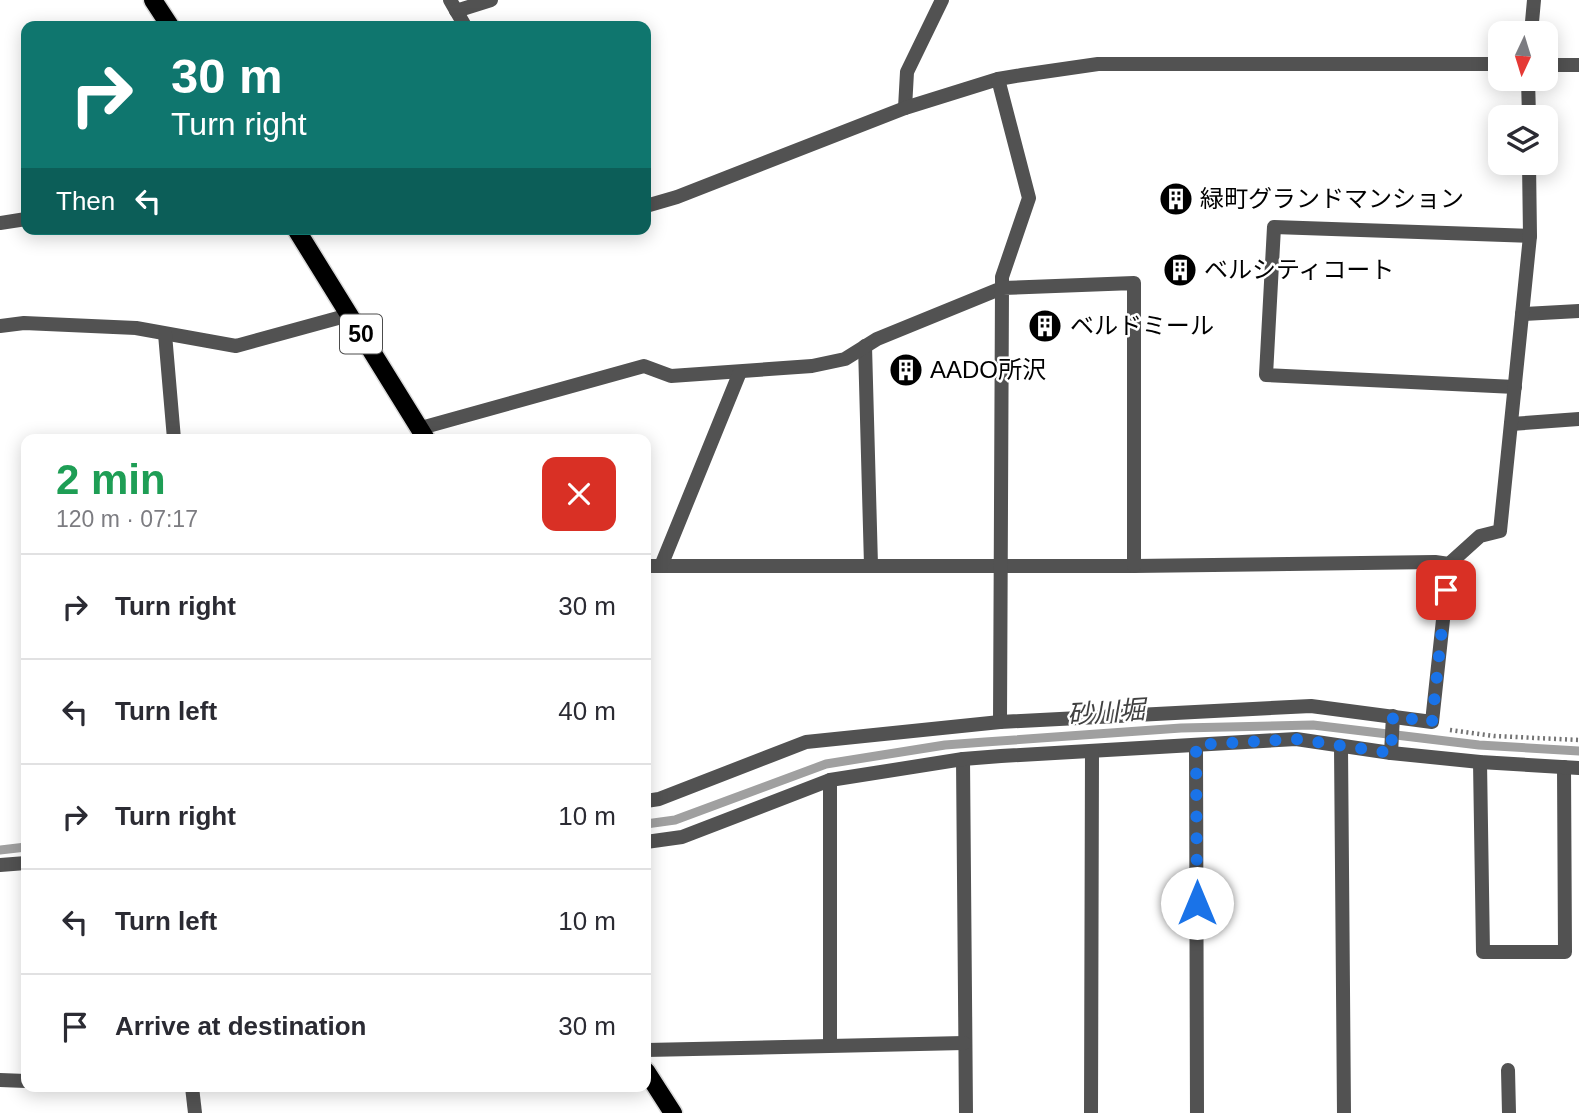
<!DOCTYPE html>
<meta charset="utf-8">
<style>
body{margin:0;font-family:Helvetica,"Noto Sans JP",sans-serif;background:#f7f7f7;color:#2b2b33;height:100vh;display:flex;flex-direction:column;font-size:26px;white-space:nowrap}
*{box-sizing:border-box;margin:0}
p{font-size:23px;color:#7c7c81}
.icon{flex:none;width:38px;height:38px;fill:none;stroke:currentColor;stroke-width:2;stroke-linecap:round;stroke-linejoin:round}
.map{position:relative;flex:1;overflow:hidden}
.panel{position:absolute;left:21px;top:434px;width:630px;height:658px;display:flex;flex-direction:column;background:#fff;border-radius:14px;box-shadow:0 4px 18px #0003}
.panel>*{flex:none}
.guide{position:absolute;left:21px;top:21px;width:630px;height:214px;border-radius:14px;box-shadow:0 4px 18px #0003;background:#0f766e;color:#fff;overflow:hidden}
.needle{width:46px;rotate:184deg}
.controls{position:absolute;left:1488px;top:21px;display:grid;gap:14px}
.controls a{display:grid;place-items:center;width:70px;height:70px;border-radius:14px;background:#fff;box-shadow:0 4px 18px #0003;font-size:35px}
.pin{position:absolute;display:grid;place-items:center;width:60px;height:60px;color:#fff;margin:-30px;border-radius:14px;box-shadow:0 4px 10px #0006}
.me{position:absolute;width:77px;margin:-38px;rotate:0deg;stroke-linejoin:round;filter:drop-shadow(0 0 5px #0008)}
.turn{display:flex;align-items:center;gap:24px;height:147px;padding:0 35px;font-size:32px}
.turn .icon{width:91px;height:91px;stroke-width:2.5}
.turn b{display:block;font-size:49px;line-height:60px}
.then{display:flex;align-items:center;height:66px;padding:0 35px;background:#0003;gap:14px;font-size:26px}
.round{display:grid;place-items:center;flex:none;width:74px;height:74px;border-radius:14px;background:#f7f7f7}
.headline{display:flex;align-items:center;justify-content:space-between;height:119px;padding:0 35px}
h1{font-size:42px;font-weight:800;line-height:52px;color:#1e9e55}
ul{padding:0;list-style:none}
li{display:flex;align-items:center;gap:21px;height:105px;padding:0 35px;border-top:2px solid #e1e1e2}
li div{flex:1}
li b{display:block;font-size:26px}
li em{font-style:normal}
.map>svg:first-child{display:block}
.lines{fill:none;stroke-linecap:round;stroke-linejoin:round}
.stream{stroke:#a0a0a0;stroke-width:9}
.primary-casing{stroke:#dbdbdb;stroke-width:21}
.path{stroke:#747474;stroke-width:4.5;stroke-dasharray:2 3.5;stroke-linecap:butt}
.minor{stroke:#525252;stroke-width:14}
.primary{stroke:#000;stroke-width:18}
.route{stroke:#1a73e8;stroke-width:12;stroke-dasharray:0 21.6}
.labels{text-anchor:middle;stroke-width:5;stroke-linejoin:round;paint-order:stroke}
.shield{fill:#fff;stroke:#4c4c4c;stroke-width:2}
.shield-label{font-size:23px;font-weight:bold;fill:#000}
.poi-label{font-size:24px;fill:#000;stroke:#fff;text-anchor:start}
.water-label{font-size:26px;font-style:italic;fill:#414141;stroke:#fff}
</style>
<div class="map">
<svg width="1579" height="1113" viewBox="0 0 1579 1113">
<rect width="100%" height="100%" fill="#fff"/>
<g class="lines">
<g class="stream">
<path d="M646,824L675,820L826,764L945,745L985,742L1181,728L1313,725L1479,745L1579,751"/>
<path d="M0,850L26,847"/>
</g>
<defs>
<g id="primary">
<path d="M153,0L170,26"/>
<path d="M296,229L426,439"/>
<path d="M646,1071L673,1113"/>
</g>
</defs>
<use href="#primary" class="primary-casing"/>
<path class="path" d="M1450,730L1494,736L1579,740"/>
<g class="minor">
<path d="M450,0L465,26"/>
<path d="M456,11L491,0"/>
<path d="M1531,33L1534,0"/>
<path d="M1545,65H1579"/>
<path d="M1528,79L1529,117"/>
<path d="M905,108L907,72L942,0"/>
<path d="M646,206L677,197L905,108L998,79L1022,75L1098,64H1500"/>
<path d="M0,223L26,219"/>
<path d="M1522,314L1579,311"/>
<path d="M0,326L24,323L136,328L236,346L349,315"/>
<path d="M165,334L174,439"/>
<path d="M865,346L871,565"/>
<path d="M1515,387L1266,375L1274,227L1530,236"/>
<path d="M1511,424L1579,419"/>
<path d="M421,428L644,366L671,376L812,366L845,359L877,339L1002,288V277L1029,198L998,79"/>
<path d="M646,566H1134L1435,562L1449,564L1480,536L1500,531L1530,236L1529,163"/>
<path d="M661,566L740,372"/>
<path d="M1000,722L1002,288L1134,283V566"/>
<path d="M1196,745L1197,1113"/>
<path d="M1341,746L1344,1113"/>
<path d="M1391,753L1393,716"/>
<path d="M963,759L966,1113"/>
<path d="M1480,762L1483,952H1565L1564,767"/>
<path d="M646,801L659,799L806,742L1000,722L1311,706L1432,722L1449,564"/>
<path d="M646,842L682,837L830,780L963,759L1001,756L1296,739L1391,753L1480,762L1579,768"/>
<path d="M0,865L26,863"/>
<path d="M830,1045V780"/>
<path d="M646,1050L964,1043"/>
<path d="M1508,1070L1509,1113"/>
<path d="M0,1080L26,1081"/>
<path d="M192,1087L195,1113"/>
<path d="M1091,1113L1092,751"/>
</g>
<use href="#primary" class="primary"/>
</g>
<g class="lines">
<path class="route" d="M1197,903L1196,745L1296,739L1391,753L1393,716L1432,722L1446,590"/>
</g>
<defs>
<symbol id="building-disc" viewBox="-11 -11 22 22"><circle r="9.5" fill="#000" stroke="#fff"/><path d="M-4-6H4V6H1V3H-1V6H-4ZM-2.5-4.3h1.7v1.8h-1.7ZM.8-4.3h1.7v1.8H.8ZM-2.5-1h1.7V.8h-1.7ZM.8-1h1.7V.8H.8Z" fill="#fff"/></symbol>
</defs>
<g fill-rule="evenodd">
<use href="#building-disc" x="1157" y="180" width="38" height="38"/>
<use href="#building-disc" x="1161" y="251" width="38" height="38"/>
<use href="#building-disc" x="1026" y="307" width="38" height="38"/>
<use href="#building-disc" x="887" y="351" width="38" height="38"/>
</g>
<g class="labels">
<rect class="shield" x="340" y="314.5" width="42" height="39" rx="5"/>
<g class="shield-label">
<text x="361" y="342">50</text>
</g>
<g class="poi-label">
<text x="1200" y="207">緑町グランドマンション</text>
<text x="1204" y="278">ベルシティコート</text>
<text x="1070" y="334">ベルドミール</text>
<text x="930" y="378">AADO所沢</text>
</g>
<g class="water-label">
<text transform="translate(1106 712) rotate(-4)" y="9">砂川堀</text>
</g>
</g>
</svg>
<div class="controls">
<a><svg class="needle" viewBox="-14 -14 28 28"><path d="M0-13l5 13h-10z" fill="#e53935"/><path d="M0 13l5-13h-10z" fill="#7c7c81"/></svg></a>
<a><svg class="icon" aria-label="layers" viewBox="0 0 24 24"><path d="M12 4l9 5-9 5-9-5zM3 14l9 5 9-5"/></svg></a>
</div>
<div class="pin" style="left:1446px;top:590px;background:#d93025"><svg class="icon" aria-label="arrive" viewBox="0 0 24 24"><path d="M6 21V4h12l-3 4 3 4H6"/></svg></div>
<svg class="me" style="left:1197px;top:903px" viewBox="-20 -20 40 40"><circle r="19" fill="#fff"/><path d="M0-13L10 11 0 6-10 11z" fill="#1a73e8"/></svg>
<div class="guide">
<div class="turn"><svg class="icon" aria-label="right" viewBox="0 0 24 24"><path d="M7 20v-9h11M14 6l5 5-5 5"/></svg><div><b>30 m</b>Turn right</div></div>
<div class="then">Then<svg class="icon" aria-label="left" viewBox="0 0 24 24"><path d="M17 20v-9H6M10 6l-5 5 5 5"/></svg></div>
</div>
<section class="panel">
<div class="headline"><div><h1>2 min</h1><p>120 m · 07:17</p></div><a class="round" style="background:#d93025;color:#fff"><svg class="icon" aria-label="close" viewBox="0 0 24 24"><path d="M6 6l12 12M18 6L6 18"/></svg></a></div>
<ul>
<li><svg class="icon" aria-label="right" viewBox="0 0 24 24"><path d="M7 20v-9h11M14 6l5 5-5 5"/></svg><div><b>Turn right</b></div><em>30 m</em></li>
<li><svg class="icon" aria-label="left" viewBox="0 0 24 24"><path d="M17 20v-9H6M10 6l-5 5 5 5"/></svg><div><b>Turn left</b></div><em>40 m</em></li>
<li><svg class="icon" aria-label="right" viewBox="0 0 24 24"><path d="M7 20v-9h11M14 6l5 5-5 5"/></svg><div><b>Turn right</b></div><em>10 m</em></li>
<li><svg class="icon" aria-label="left" viewBox="0 0 24 24"><path d="M17 20v-9H6M10 6l-5 5 5 5"/></svg><div><b>Turn left</b></div><em>10 m</em></li>
<li><svg class="icon" aria-label="arrive" viewBox="0 0 24 24"><path d="M6 21V4h12l-3 4 3 4H6"/></svg><div><b>Arrive at destination</b></div><em>30 m</em></li>
</ul>
</section>
</div>
